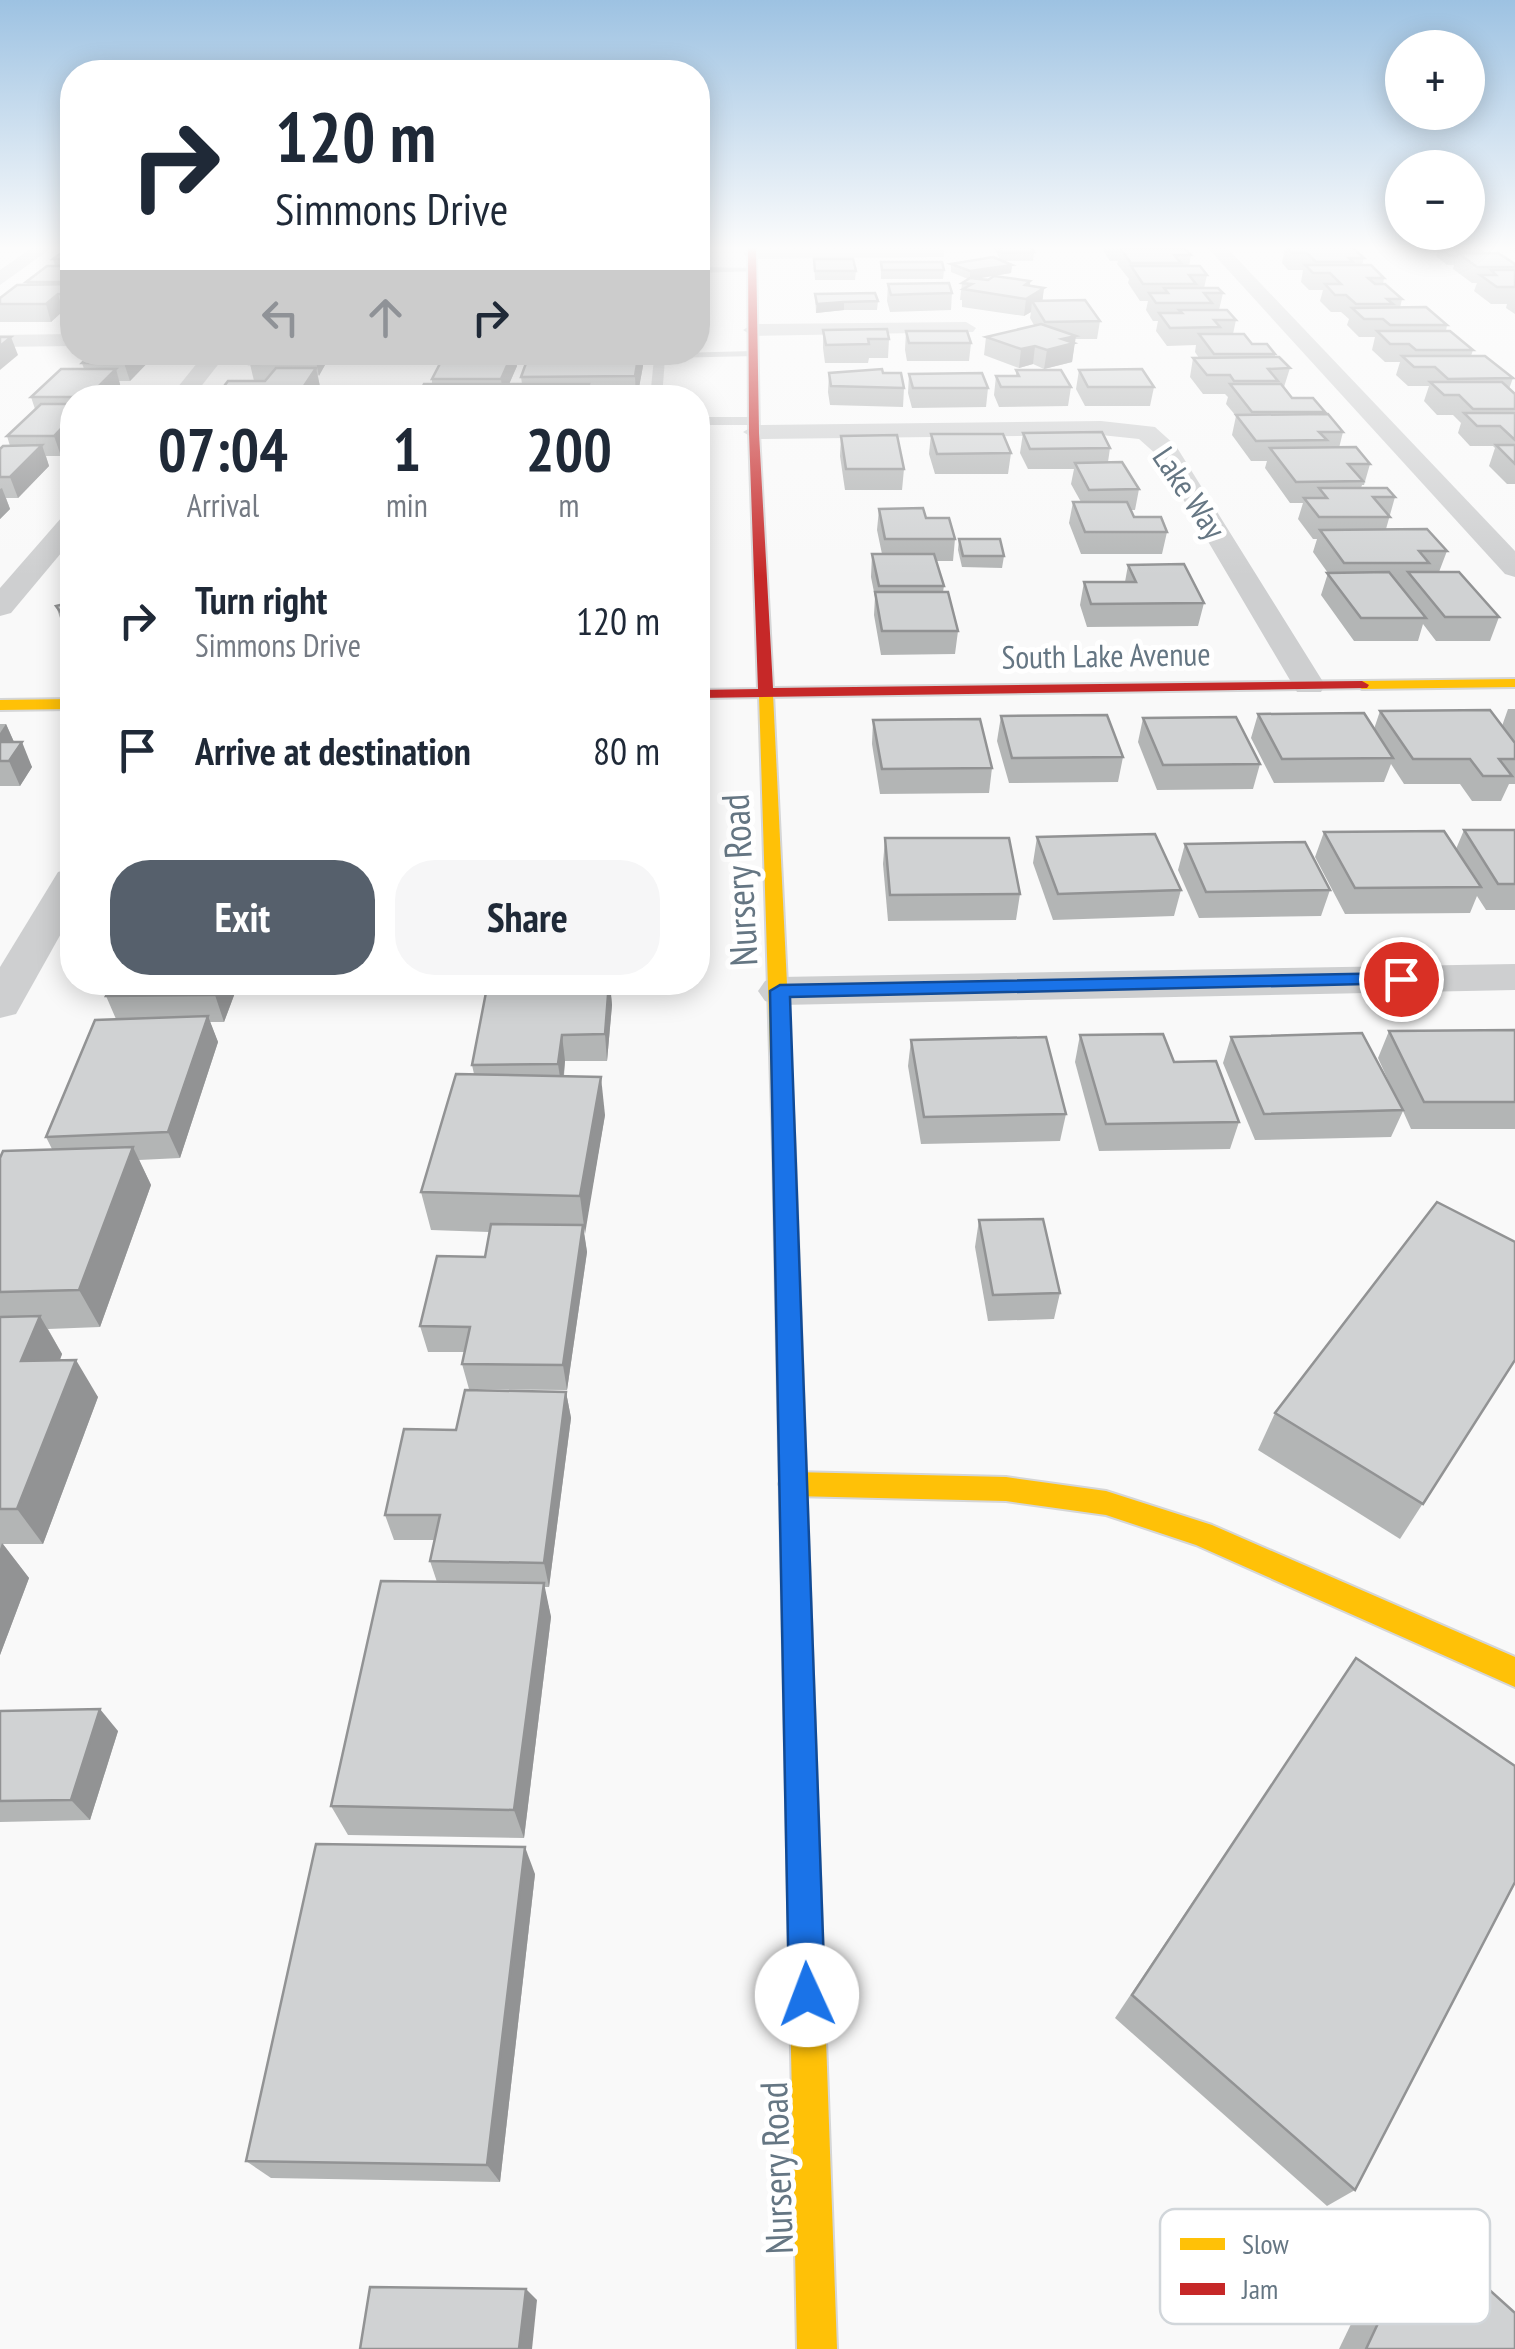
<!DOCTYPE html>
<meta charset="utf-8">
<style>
body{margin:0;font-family:"PT Sans Narrow",sans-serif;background:#f6f6f7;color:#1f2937;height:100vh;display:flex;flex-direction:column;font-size:38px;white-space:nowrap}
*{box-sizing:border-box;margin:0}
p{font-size:32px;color:#747a83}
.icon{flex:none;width:55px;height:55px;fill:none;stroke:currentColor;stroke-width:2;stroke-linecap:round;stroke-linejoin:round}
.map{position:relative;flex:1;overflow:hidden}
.panel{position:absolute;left:60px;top:385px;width:650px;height:610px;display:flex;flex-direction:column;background:#fff;border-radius:40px;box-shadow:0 5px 25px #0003}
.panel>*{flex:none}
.banner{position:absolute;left:60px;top:60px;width:650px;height:305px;border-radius:40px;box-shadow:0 5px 25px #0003;background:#fff;color:#1f2937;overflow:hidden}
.tools{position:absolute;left:1385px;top:30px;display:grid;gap:20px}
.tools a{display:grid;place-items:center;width:100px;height:100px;border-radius:50%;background:#fff;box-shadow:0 5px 25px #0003;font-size:50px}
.pin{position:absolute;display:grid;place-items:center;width:85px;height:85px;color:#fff;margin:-42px;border:5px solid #fff;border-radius:50%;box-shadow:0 2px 10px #0007}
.me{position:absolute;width:110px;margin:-55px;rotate:358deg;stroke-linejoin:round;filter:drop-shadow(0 0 8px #0008)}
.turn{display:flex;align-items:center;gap:35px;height:210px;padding:0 50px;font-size:45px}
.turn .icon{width:130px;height:130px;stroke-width:2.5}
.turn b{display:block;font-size:70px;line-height:85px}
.lanes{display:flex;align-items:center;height:95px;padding:0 50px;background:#0003;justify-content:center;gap:50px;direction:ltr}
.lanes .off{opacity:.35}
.eta{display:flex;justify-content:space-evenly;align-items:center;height:170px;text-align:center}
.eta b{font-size:60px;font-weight:700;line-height:70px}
.button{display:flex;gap:20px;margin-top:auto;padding:20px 50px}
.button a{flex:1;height:115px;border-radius:40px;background:#56606c;color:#fff;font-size:40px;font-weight:700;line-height:115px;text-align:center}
.button a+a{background:#f6f6f7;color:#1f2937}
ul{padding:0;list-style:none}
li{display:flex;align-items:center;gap:30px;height:130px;padding:0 50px}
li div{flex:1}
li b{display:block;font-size:38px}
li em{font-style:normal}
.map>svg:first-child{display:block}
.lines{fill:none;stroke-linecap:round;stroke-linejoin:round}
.slow-casing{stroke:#d5d6d7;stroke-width:4}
.jam-casing{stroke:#d5d6d7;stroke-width:4}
.lane{fill:#cecfd0;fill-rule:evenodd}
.street{fill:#cecfd0;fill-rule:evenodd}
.slow{fill:#ffc107;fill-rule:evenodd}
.jam{fill:#c62828;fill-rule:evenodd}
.wall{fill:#b3b5b5}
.shaded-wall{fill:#929394}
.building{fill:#d0d2d3;stroke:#929394;stroke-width:2.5}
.route{fill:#1a73e8;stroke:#114b97;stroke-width:2.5}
.labels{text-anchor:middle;stroke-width:10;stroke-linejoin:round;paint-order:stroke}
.far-street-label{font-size:32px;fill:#657683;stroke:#fff}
.street-label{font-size:38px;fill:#657683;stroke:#fff}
.key{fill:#fff;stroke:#d1d6da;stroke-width:2.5}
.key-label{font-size:28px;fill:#657683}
</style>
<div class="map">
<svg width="1515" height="2349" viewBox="0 0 1515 2349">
<rect width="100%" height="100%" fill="#f9f9f9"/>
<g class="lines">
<defs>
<g id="slow">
<path d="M1515,679V687L1362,689L1355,685L1362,681Z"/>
<path d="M766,690L773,694L795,1151L784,1159L773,1151L759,694Z"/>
<path d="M72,699V709L0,710V700Z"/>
<path d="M793,1472L1006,1477L1106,1491L1212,1525L1515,1657V1687L1196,1545L1106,1515L1006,1501L793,1496L783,1492L779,1484L783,1476Z"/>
<path d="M799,1687L810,1691L814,1702L837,2349H797L784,1702L788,1691Z"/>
</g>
<g id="jam">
<path d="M748,247H756L759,433L773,688L1362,681L1369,685L1367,688L698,698V690L758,689L749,433Z"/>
<path d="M784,1143L795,1151L814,1702L810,1713L799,1717L788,1713L784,1702L773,1151Z"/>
</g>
</defs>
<use href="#slow" class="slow-casing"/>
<use href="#jam" class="jam-casing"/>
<g class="lane">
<path d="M698,267L752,268L757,271L698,273Z"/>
<path d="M753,351L757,356L665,358L662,398H650L654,358L604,355Z"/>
<path d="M449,352H562L564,355L559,358Z"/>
<path d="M698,417H754L760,421L754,425H698Z"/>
</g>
<g class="street">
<path d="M33,247H53L0,285V270Z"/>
<path d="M1207,247H1226L1515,551V577L1505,574Z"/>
<path d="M1504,247H1515V253Z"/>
<path d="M938,248L944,249V257L752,259L743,254L752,249Z"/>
<path d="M966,322L976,328L973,332L753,336L743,330L753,324Z"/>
<path d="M72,334V346L0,347V335Z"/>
<path d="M206,352H228L192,398H169Z"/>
<path d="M1101,421L1155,427L1176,446L1325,685L1321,692H1297L1157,455L1139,439L1101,435L755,439L743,432L755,425Z"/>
<path d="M72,515V540L11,613L0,616V588L62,517Z"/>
<path d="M72,868V914L16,1014L0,1018V967L58,872Z"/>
<path d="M1515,964V990L780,1005L765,1001L758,991L765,981L780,977Z"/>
</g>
<use href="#slow" class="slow"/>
<use href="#jam" class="jam"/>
</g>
<g class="wall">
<path d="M72,247V311H63L51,322H0V298L27,285L26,282L55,266L53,259Z"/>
<path d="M993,247H1030L1034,252L1033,261H1002L1012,265L1011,273L977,278L1030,281V285L1044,288L1042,300L1100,321L1097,339H1075L1072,362L1044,369L1033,364L1019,368L984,355L986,337L1034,325L1030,318L1031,312L1024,316L962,307V300H960L962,283L968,279L951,272V264L1001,261Z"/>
<path d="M1105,247H1173L1191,255L1189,266L1207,275L1204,288L1223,293L1219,310L1236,320L1233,334L1275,354V357L1290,368L1284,387L1292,398L1325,412L1324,414L1343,432L1339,448L1370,464L1364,485H1362L1361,488L1395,497L1386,529L1447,551L1439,572L1499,617L1490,641H1436L1423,624L1418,641H1354L1321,595L1328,573L1313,552L1317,539H1313L1298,519L1303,503H1290L1265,468L1267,461H1251L1232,435L1236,416L1226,404L1228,397L1225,394H1203L1190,377L1193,358H1199L1195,352L1196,345L1167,346L1156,331L1158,321H1153L1146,310L1148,301H1140L1128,283L1129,279L1117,264L1118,261H1110L1104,252Z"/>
<path d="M1285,247L1364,258L1362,265L1384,278L1383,284L1402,299L1400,308L1447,325L1446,331L1473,350L1471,356L1513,378L1509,389L1515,394V484H1507L1489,466L1495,448L1493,446H1470L1458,433L1461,423L1453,415H1437L1424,401L1429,386H1408L1396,375L1400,362H1385L1372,350L1375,337H1359L1347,325L1349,319L1341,312H1331L1320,301L1323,290H1309L1301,282L1303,270H1288L1282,263Z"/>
<path d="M1429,247H1476L1484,253L1515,264V314L1506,308L1507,304H1491L1474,291L1477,283H1472L1453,269L1454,265H1447L1436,256L1438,248Z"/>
<path d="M814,259L856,271L855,280H815Z"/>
<path d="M881,262L944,270L943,279H881Z"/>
<path d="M888,284L952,293L951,310L890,312L887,301Z"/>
<path d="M815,294L878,301L877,310H844L816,313Z"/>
<path d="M823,330L889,339L888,358H869L868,363H825L823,348Z"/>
<path d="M906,331L971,343L969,361H907L905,350Z"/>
<path d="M93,352L156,354L130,381H119L121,388L112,398H72V444L61,456H46L49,466L18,498H6L10,509L0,519V449L10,446L7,436L35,409L31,397L84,369L82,363Z"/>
<path d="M258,352H323L325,365L318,376L320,387L254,381L250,364Z"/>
<path d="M530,352H642L643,366L637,398H417L432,384V379L517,366L509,384H522L521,377Z"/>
<path d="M1016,370L1071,387L1068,406L999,407L994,395L996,376H1016Z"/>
<path d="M1079,370L1154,387L1150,406H1085L1076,389Z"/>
<path d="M829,373H883L904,388L903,407L830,405L828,392Z"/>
<path d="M909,374L988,388L986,407L912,408L908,393Z"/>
<path d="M1023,433L1110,448L1108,462L1139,489L1135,510H1131L1134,517L1167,532L1162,554H1081L1069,523L1073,502H1081L1071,484L1074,469H1028L1020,453Z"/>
<path d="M931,434L1011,453L1008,474H935L929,454Z"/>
<path d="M841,436L904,469L902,490H845L840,456Z"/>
<path d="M879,509L926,518L955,539L953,561H936L944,586L943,592L958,631L955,654L881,655L874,615L875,597L871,577L872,554H882L877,530Z"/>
<path d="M959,539L1004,556L1002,568L962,567L958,550Z"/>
<path d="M1128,565L1204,603L1198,626L1087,627L1080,605L1084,582H1125Z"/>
<path d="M72,602V640L64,630L56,606Z"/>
<path d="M1508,709H1515V784H1509L1501,801H1472L1460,784H1404L1391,764L1384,782L1274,783L1251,738L1258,714L1374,729L1380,711L1502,726Z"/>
<path d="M1001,716L1123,757L1118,782L1009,783L997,741Z"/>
<path d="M1143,718L1260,764L1253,789L1157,790L1138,742Z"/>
<path d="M873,720L992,768L989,793L880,794L872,744Z"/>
<path d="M0,724H6L14,742L32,767L20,786H0Z"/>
<path d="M1464,830H1515V910H1486L1477,896L1470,913L1345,914L1315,857L1324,832L1456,849Z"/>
<path d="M1037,837L1181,890L1174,916L1053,920L1033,863Z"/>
<path d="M885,838L1020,894L1016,920L888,921L883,864Z"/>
<path d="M1185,844L1330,890L1321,916L1199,918L1178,870Z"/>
<path d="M239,982L224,1022H210L218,1042L180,1158L139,1160L151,1185L100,1327L48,1329L62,1354L60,1360L98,1397L43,1544H3L29,1578L0,1655V1158L52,1149L46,1137L116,1019L106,996Z"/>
<path d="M488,982H619V988H610L612,1005L607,1061H565L564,1076L605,1115L584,1234L587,1252L567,1390L469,1389L462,1364L465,1352H428L420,1326L485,1257L489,1232L431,1230L421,1192L474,1074L472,1065Z"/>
<path d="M1515,1030V1129H1411L1403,1111L1391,1137L1255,1140L1223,1063L1231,1037L1398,1102L1378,1058L1389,1031Z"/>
<path d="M1080,1035L1174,1062L1239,1122L1230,1149L1099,1151L1075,1062Z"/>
<path d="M911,1040L1066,1114L1060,1141L921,1144L908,1066Z"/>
<path d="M979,1220L1060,1293L1054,1319L988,1321L975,1247Z"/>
<path d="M1515,1360L1400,1539L1258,1450L1275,1413Z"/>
<path d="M566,1392L571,1418L549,1587H544L551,1617L524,1838L348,1835L331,1806L437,1582L430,1561L435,1540H394L385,1515L456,1430Z"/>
<path d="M1356,1658L1355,2190L1327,2206L1115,2018Z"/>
<path d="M0,1711L118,1731L90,1820L0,1822Z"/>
<path d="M535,1874L500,2182L271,2178L246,2161Z"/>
<path d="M1422,2229L1515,2349H1339L1390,2243Z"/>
</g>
<g class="shaded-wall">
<path d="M1012,265L1011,273L970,280V271Z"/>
<path d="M1030,281L1028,298L1044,288L1042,305L1032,301L1031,312L1024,316L1026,299L1025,285Z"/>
<path d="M58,294L63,311L51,322L46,304Z"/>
<path d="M844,302V310L816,313L817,304Z"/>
<path d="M1076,336L1072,362L1044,369L1047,350L1062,339Z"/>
<path d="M11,337L18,355L0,370V346Z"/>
<path d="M1035,346L1033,364L1019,368L1021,349Z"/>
<path d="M134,352L156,354L130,381L124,363Z"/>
<path d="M318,352H323L325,365L319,376L315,357Z"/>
<path d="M513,352H515L517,366L503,398L501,379Z"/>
<path d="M639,352H642L643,366L637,398H636L635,376Z"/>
<path d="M316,368L320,387L314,398H296Z"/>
<path d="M116,369L121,388L112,398H88Z"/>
<path d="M72,417V444L61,456L54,436Z"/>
<path d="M42,445L49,466L18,498L10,477Z"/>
<path d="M2,488L10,509L0,519V489Z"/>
<path d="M72,621V635L68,622Z"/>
<path d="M6,724L17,749L0,757V733Z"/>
<path d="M22,742L32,767L20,786L9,761Z"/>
<path d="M220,982H239L224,1022L215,995Z"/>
<path d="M610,982L612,1005L607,1061L605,1034Z"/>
<path d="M208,1016L218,1042L180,1158L168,1132Z"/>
<path d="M562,1035L565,1061L562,1091L558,1064Z"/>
<path d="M601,1077L605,1115L585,1234L580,1196Z"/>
<path d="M133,1147L151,1185L100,1327L79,1290Z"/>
<path d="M583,1225L587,1252L567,1390L563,1365Z"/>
<path d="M40,1316L62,1354L45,1398L21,1361Z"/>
<path d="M76,1360L98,1397L43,1544L17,1509Z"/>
<path d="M566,1392L571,1418L549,1587L544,1563Z"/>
<path d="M2,1543L29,1578L0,1655V1549Z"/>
<path d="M544,1583L551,1617L524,1838L514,1810Z"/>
<path d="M100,1709L118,1731L90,1820L71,1800Z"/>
<path d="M525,1847L535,1874L500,2182L487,2165Z"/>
<path d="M526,2289L537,2300L532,2349H519Z"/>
</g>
<g class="building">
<path d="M69,247H72V259H53Z"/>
<path d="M999,247H1030L1034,252L1002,253Z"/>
<path d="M1286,247H1352L1364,258H1349L1353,262H1316L1307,253H1292Z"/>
<path d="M1444,247H1476L1484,253H1458L1457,256H1450L1439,248H1445Z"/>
<path d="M1120,248H1184L1191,255H1174L1181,263H1131Z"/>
<path d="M1458,253H1498L1515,264V267H1477Z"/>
<path d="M993,257L1012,265L970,271L951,264Z"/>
<path d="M814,259H853L856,271H815Z"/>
<path d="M881,262H942L944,270H882Z"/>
<path d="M1305,265H1371L1384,278H1368L1375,284H1385L1402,299H1387L1393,304H1356L1346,295H1335L1325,284H1341L1330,273H1313Z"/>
<path d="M47,266H72V282H26Z"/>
<path d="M1131,266H1200L1207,275H1189L1196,284H1143Z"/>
<path d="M1491,270H1515V287H1497L1480,275H1496Z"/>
<path d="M994,276L1030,281L1025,285L1044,288L1026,299L963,289L972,284L962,283L970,278L988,280Z"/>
<path d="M949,283L952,293L916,294L891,295L888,284Z"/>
<path d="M72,284V294H58L46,304H0V298L17,285Z"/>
<path d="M1164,288H1218L1223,293H1204L1212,303H1156L1149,293H1168Z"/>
<path d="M875,293L878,301L844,302L817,304L815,294Z"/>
<path d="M1085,300L1100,321L1045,322L1032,301Z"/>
<path d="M1426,307L1447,325H1390L1383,319H1364L1352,308Z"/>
<path d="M1179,310H1227L1236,320H1214L1220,327L1170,328L1159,313H1182Z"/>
<path d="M1041,324L1076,336L1062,339L1074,343L1047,350L1035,346L1021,349L986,337Z"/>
<path d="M887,329L889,339H868L869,344L826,345L823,330Z"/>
<path d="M906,331H967L971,343H909Z"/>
<path d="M1377,331H1450L1473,350H1416L1409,344H1390Z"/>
<path d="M1199,334H1244L1252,344H1267L1275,354H1214Z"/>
<path d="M0,337H11L0,346Z"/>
<path d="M93,352H134L124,363H82Z"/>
<path d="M258,352H318L315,357L294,358L291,363L250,364Z"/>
<path d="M446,352H513L501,379H432Z"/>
<path d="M530,352H639L635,376L521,377Z"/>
<path d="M1402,356H1485L1513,378L1448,379L1435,367H1414Z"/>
<path d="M1279,357L1290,368L1268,369L1278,381H1234L1230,375H1207L1193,358Z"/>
<path d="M276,368H316L296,398H215L228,381H265Z"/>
<path d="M61,369H116L88,397H31Z"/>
<path d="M882,369L883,373H901L904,388L831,386L829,373Z"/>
<path d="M1142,369L1154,387H1088L1079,370Z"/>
<path d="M1016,370H1061L1071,387H1001L996,376H1019Z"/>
<path d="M982,373L988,388H913L909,374Z"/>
<path d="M1430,382H1502L1515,394V409H1473L1459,395H1444Z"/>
<path d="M424,384H589L585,398H417Z"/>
<path d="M1230,384H1281L1292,398H1313L1325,412H1252Z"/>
<path d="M41,404H72V417L54,436H7Z"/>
<path d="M1464,413H1515V440L1500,426H1477Z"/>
<path d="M1328,414L1343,432H1319L1327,440L1256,441L1236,415Z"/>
<path d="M1102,432L1110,448L1030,449L1023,433Z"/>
<path d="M931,434H1003L1011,453L937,454Z"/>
<path d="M897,435L904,469H846L841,436Z"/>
<path d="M42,445L10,477H0V449L3,446Z"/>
<path d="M1496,445H1515V464Z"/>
<path d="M1356,447L1370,464H1348L1363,481L1296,482L1270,448Z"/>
<path d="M1122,462L1139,489L1089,490L1075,463Z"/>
<path d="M1319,488H1387L1395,497H1373L1390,517H1319L1304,498H1327Z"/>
<path d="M1073,502H1127L1134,517H1161L1167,532H1085Z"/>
<path d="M923,508L926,518H949L955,539H885L879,509Z"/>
<path d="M1427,529L1447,551H1419L1429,563H1344L1320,530Z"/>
<path d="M959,539H1000L1004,556H963Z"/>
<path d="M872,554H934L944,586H879Z"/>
<path d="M1184,564L1204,603L1091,604L1084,582H1136L1128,565Z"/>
<path d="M1389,572L1426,618H1361L1327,573Z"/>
<path d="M1408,572H1459L1499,617H1445Z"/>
<path d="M875,592H948L958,631H882Z"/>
<path d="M72,602V621L68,622L56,606Z"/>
<path d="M1490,710L1515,743V759H1499L1512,776H1483L1470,759H1413L1380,711Z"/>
<path d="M1364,713L1393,758L1282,759L1258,714Z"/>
<path d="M1107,715L1123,757L1012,758L1001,716Z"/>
<path d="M1236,717L1260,764L1163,765L1143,718Z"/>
<path d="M980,719L992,768L882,769L873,720Z"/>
<path d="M0,742H22L9,761H0Z"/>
<path d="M1464,830H1515V884H1498Z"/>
<path d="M1444,831L1481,887L1355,888L1324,832Z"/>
<path d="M1155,834L1181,890L1058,894L1037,837Z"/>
<path d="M885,838H1009L1020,894L890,895Z"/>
<path d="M1305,842L1330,890L1206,892L1185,844Z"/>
<path d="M113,982H220L215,995L106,996Z"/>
<path d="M488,982H609L605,1034L562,1035L558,1064L472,1065Z"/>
<path d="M208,1016L168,1132L46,1137L95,1020Z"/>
<path d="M1515,1030V1102H1424L1389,1031Z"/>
<path d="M1362,1033L1403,1110L1264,1114L1231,1037Z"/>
<path d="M1163,1034L1174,1062L1216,1061L1239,1122L1106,1124L1080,1035Z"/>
<path d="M1046,1037L1066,1114L924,1117L911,1040Z"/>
<path d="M456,1074L601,1077L580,1196L421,1192Z"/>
<path d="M133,1147L79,1290L0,1292V1158L3,1151Z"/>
<path d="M1437,1202L1515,1242V1360L1423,1504L1275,1413Z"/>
<path d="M1043,1219L1060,1293L993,1295L979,1220Z"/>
<path d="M491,1224L583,1225L563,1365L462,1364L470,1327L420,1326L437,1256L485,1257Z"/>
<path d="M40,1316L21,1361L76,1360L17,1509H0V1317Z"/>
<path d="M465,1390L566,1392L544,1563L430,1561L440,1515H385L404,1429L456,1430Z"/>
<path d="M381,1581L544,1583L514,1810L331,1806Z"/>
<path d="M1356,1658L1515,1766V1882L1355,2190L1132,1995Z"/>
<path d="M100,1709L71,1800L0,1801V1711Z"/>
<path d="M316,1844L525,1847L487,2165L246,2161Z"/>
<path d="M1422,2229L1515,2313V2349H1366Z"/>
<path d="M370,2287L526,2289L519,2349H360Z"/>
</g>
<linearGradient id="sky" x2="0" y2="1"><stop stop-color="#9dc2e2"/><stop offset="0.43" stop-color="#fcfcfc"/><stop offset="1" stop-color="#fcfcfc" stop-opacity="0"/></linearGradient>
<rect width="1515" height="576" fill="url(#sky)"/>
<path class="route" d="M1401,973L1408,975V983L790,997L825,1995L820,2008L807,2013L795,2008L789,1995L770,991L780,985Z"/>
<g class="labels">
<g class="far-street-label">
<text transform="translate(1189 493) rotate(56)" y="11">Lake Way</text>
<text transform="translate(1106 656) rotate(-1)" y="11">South Lake Avenue</text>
</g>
<g class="street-label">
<text transform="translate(740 880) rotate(-93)" y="13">Nursery Road</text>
<text transform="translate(777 2168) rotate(-92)" y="13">Nursery Road</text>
</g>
</g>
<rect x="1160" y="2209" width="330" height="115" rx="15" class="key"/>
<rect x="1180" y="2238" width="45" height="12" fill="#ffc107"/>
<rect x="1180" y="2283" width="45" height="12" fill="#c62828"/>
<g class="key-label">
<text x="1242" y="2254">Slow</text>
<text x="1242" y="2299">Jam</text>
</g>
</svg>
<div class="tools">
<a>+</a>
<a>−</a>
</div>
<div class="pin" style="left:1401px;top:979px;background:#d93025"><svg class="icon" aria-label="arrive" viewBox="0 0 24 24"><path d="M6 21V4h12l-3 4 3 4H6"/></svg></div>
<svg class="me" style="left:807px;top:1995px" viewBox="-20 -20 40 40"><circle r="19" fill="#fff"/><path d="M0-13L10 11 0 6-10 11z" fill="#1a73e8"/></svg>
<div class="banner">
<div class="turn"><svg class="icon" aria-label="right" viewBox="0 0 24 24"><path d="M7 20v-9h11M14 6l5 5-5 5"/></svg><div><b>120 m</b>Simmons Drive</div></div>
<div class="lanes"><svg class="icon off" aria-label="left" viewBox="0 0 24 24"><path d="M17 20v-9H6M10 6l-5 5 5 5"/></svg><svg class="icon off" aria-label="ahead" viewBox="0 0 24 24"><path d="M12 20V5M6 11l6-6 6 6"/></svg><svg class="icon" aria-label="right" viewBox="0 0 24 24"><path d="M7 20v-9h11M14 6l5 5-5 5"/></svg></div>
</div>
<section class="panel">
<div class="eta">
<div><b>07:04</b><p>Arrival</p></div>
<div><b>1</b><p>min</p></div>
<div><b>200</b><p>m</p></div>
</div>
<ul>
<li><svg class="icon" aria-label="right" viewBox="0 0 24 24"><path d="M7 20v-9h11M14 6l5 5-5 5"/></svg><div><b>Turn right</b><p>Simmons Drive</p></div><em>120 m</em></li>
<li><svg class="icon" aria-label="arrive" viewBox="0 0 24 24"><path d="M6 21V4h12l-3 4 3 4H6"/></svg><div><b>Arrive at destination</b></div><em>80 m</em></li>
</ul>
<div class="button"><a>Exit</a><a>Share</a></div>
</section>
</div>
